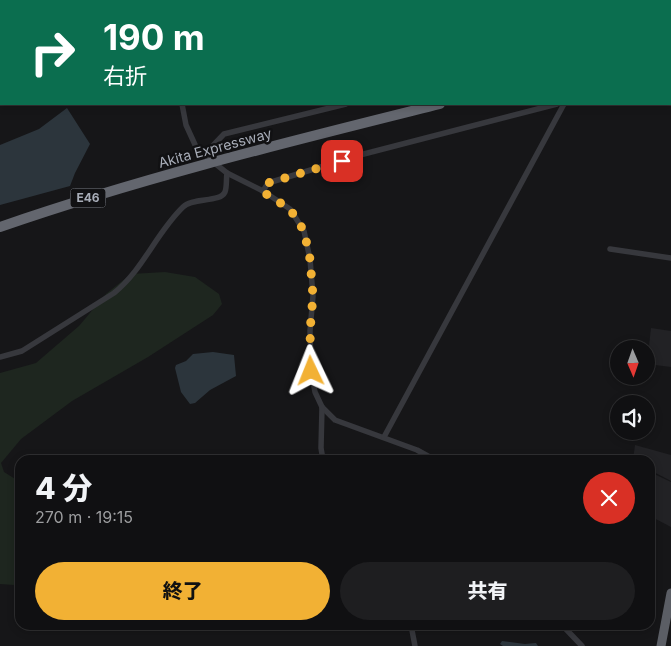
<!DOCTYPE html>
<html lang="ja">
<meta charset="utf-8">
<style>
body{margin:0;font-family:Inter,"Noto Sans JP",sans-serif;background:#1e1e20;color:#f1f3f6;height:100vh;display:flex;flex-direction:column;font-size:19px;white-space:nowrap}
*{box-sizing:border-box;margin:0}
p{font-size:16px;color:#9c9d9f}
.icon{flex:none;width:28px;height:28px;fill:none;stroke:currentColor;stroke-width:2;stroke-linecap:round;stroke-linejoin:round}
.map{position:relative;flex:1;overflow:hidden}
.drawer{position:absolute;left:15px;top:455px;width:640px;height:175px;display:flex;flex-direction:column;background:#101012;border-radius:15px;box-shadow:0 2px 8px #0003,0 0 0 1px #303032}
.drawer>*{flex:none}
.guide{position:absolute;left:0px;top:0px;width:671px;height:105px;box-shadow:0 2px 8px #0003,0 0 0 1px #303032;background:#0b6e4f;color:#fff;overflow:hidden}
.needle{width:32px;rotate:178deg}
.fabs{position:absolute;left:610px;top:340px;display:grid;gap:10px}
.fabs a{display:grid;place-items:center;width:45px;height:45px;border-radius:50%;background:#101012;box-shadow:0 2px 8px #0003,0 0 0 1px #303032;font-size:25px}
.pin{position:absolute;display:grid;place-items:center;width:42px;height:42px;color:#fff;margin:-21px;border-radius:10px;box-shadow:0 2px 8px #0006}
.me{position:absolute;width:55px;margin:-28px;rotate:358deg;stroke-linejoin:round;filter:drop-shadow(0 0 4px #0008)}
.turn{display:flex;align-items:center;gap:18px;height:105px;padding:0 20px;font-size:22px}
.turn .icon{width:65px;height:65px;stroke-width:2.5}
.turn b{display:block;font-size:35px;line-height:42px}
.round{display:grid;place-items:center;flex:none;width:52px;height:52px;border-radius:26px;background:#1e1e20}
.head{display:flex;align-items:center;justify-content:space-between;height:85px;padding:0 20px}
h1{font-size:30px;font-weight:800;line-height:38px}
.primary-button{display:flex;gap:10px;margin-top:auto;padding:10px 20px}
.primary-button a{flex:1;height:58px;border-radius:30px;background:#f2b134;color:#111;font-size:20px;font-weight:800;line-height:58px;text-align:center}
.primary-button a+a{background:#1e1e20;color:#f1f3f6}
.map>svg:first-child{display:block}
.built{fill:#222225}
.green{fill:#1e261f}
.water{fill:#2c353c}
.lines{fill:none;stroke-linecap:round;stroke-linejoin:round}
.minor{stroke:#37383d;stroke-width:5.5}
.trunk{stroke:#5b5e65;stroke-width:9}
.motorway{stroke:#63666e;stroke-width:10}
.route{stroke:#f2b134;stroke-width:9;stroke-dasharray:0 16.2}
.labels{text-anchor:middle;stroke-width:5;stroke-linejoin:round;paint-order:stroke}
.shield{fill:#111113;stroke:#7b7e86;stroke-width:1}
.shield-label{font-size:12px;font-weight:bold;fill:#a8adb8}
.street-label{font-size:14px;fill:#a8adb8;stroke:#111113}
</style>
<div class="map">
<svg width="671" height="646" viewBox="0 0 671 646">
<rect width="100%" height="100%" fill="#161618"/>
<g class="built">
<path d="M651,328L671,331V367L647,364Z"/>
<path d="M635,445L671,455V481L650,470V460H633Z"/>
<path d="M650,472L671,482V527L650,516Z"/>
</g>
<path class="green" d="M165,272L195,277L219,294L222,304L213,315L148,357L72,401L21,439L1,463L4,472L20,482V583L14,585L0,584V373L36,363L79,326L106,294L131,274Z"/>
<g class="water">
<path d="M67,108L90,144L75,173L70,186L0,205V145L39,129Z"/>
<path d="M213,352L234,355L236,376L210,390L195,403L190,404L181,392L175,368L176,365L186,361L193,354Z"/>
<path d="M502,641L525,644L536,643L538,646H503L500,644Z"/>
</g>
<g class="lines">
<g class="minor">
<path d="M623,0L624,1"/>
<path d="M664,0L665,1"/>
<path d="M158,1V0"/>
<path d="M592,1L593,0"/>
<path d="M670,8L671,9"/>
<path d="M0,24L1,23"/>
<path d="M670,70H671"/>
<path d="M182,104L186,125L197,149L227,173L263,191L290,209L304,231L310,259L313,296L310,331L311,371L315,392L322,407L335,420L417,450L435,460"/>
<path d="M204,155L224,134L346,104"/>
<path d="M263,191L268,183L360,155L557,104"/>
<path d="M610,249L671,258"/>
<path d="M0,357L22,351L114,293C143,270 156,233 183,207C193,197 220,203 225,192C227,187 226,179 227,173"/>
<path d="M322,407L321,448L323,460"/>
<path d="M384,437L564,104"/>
<path d="M411,625L415,646"/>
<path d="M562,625L582,646"/>
</g>
<path class="trunk" d="M661,646L671,593"/>
<g class="motorway">
<path d="M670,45H671"/>
<path d="M0,227C144,177 292,141 440,104"/>
</g>
</g>
<g class="lines">
<path class="route" d="M311,371L310,331L313,296L310,259L304,231L290,209L263,192L268,183L342,161"/>
</g>
<g class="labels">
<rect class="shield" x="70.5" y="188.5" width="35" height="19" rx="4"/>
<g class="shield-label">
<text x="88" y="202">E46</text>
</g>
<g class="street-label">
<text transform="translate(215 148) rotate(-15)" y="5">Akita Expressway</text>
</g>
</g>
</svg>
<div class="fabs">
<a><svg class="needle" viewBox="-14 -14 28 28"><path d="M0-13l5 13h-10z" fill="#e53935"/><path d="M0 13l5-13h-10z" fill="#9c9d9f"/></svg></a>
<a><svg class="icon" aria-label="sound" viewBox="0 0 24 24"><path d="M4 9h4l5-4v14l-5-4H4zM17 9q2 3 0 6"/></svg></a>
</div>
<div class="pin" style="left:342px;top:161px;background:#d93025"><svg class="icon" aria-label="arrive" viewBox="0 0 24 24"><path d="M6 21V4h12l-3 4 3 4H6"/></svg></div>
<svg class="me" style="left:311px;top:371px" viewBox="-20 -20 40 40"><path d="M0-17L14 15 0 8-14 15z" fill="#f2b134" stroke="#fff" stroke-width="4"/></svg>
<div class="guide">
<div class="turn"><svg class="icon" aria-label="right" viewBox="0 0 24 24"><path d="M7 20v-9h11M14 6l5 5-5 5"/></svg><div><b>190 m</b>右折</div></div>
</div>
<section class="drawer">
<div class="head"><div><h1>4 分</h1><p>270 m · 19:15</p></div><a class="round" style="background:#d93025;color:#fff"><svg class="icon" aria-label="close" viewBox="0 0 24 24"><path d="M6 6l12 12M18 6L6 18"/></svg></a></div>
<div class="primary-button"><a>終了</a><a>共有</a></div>
</section>
</div>
